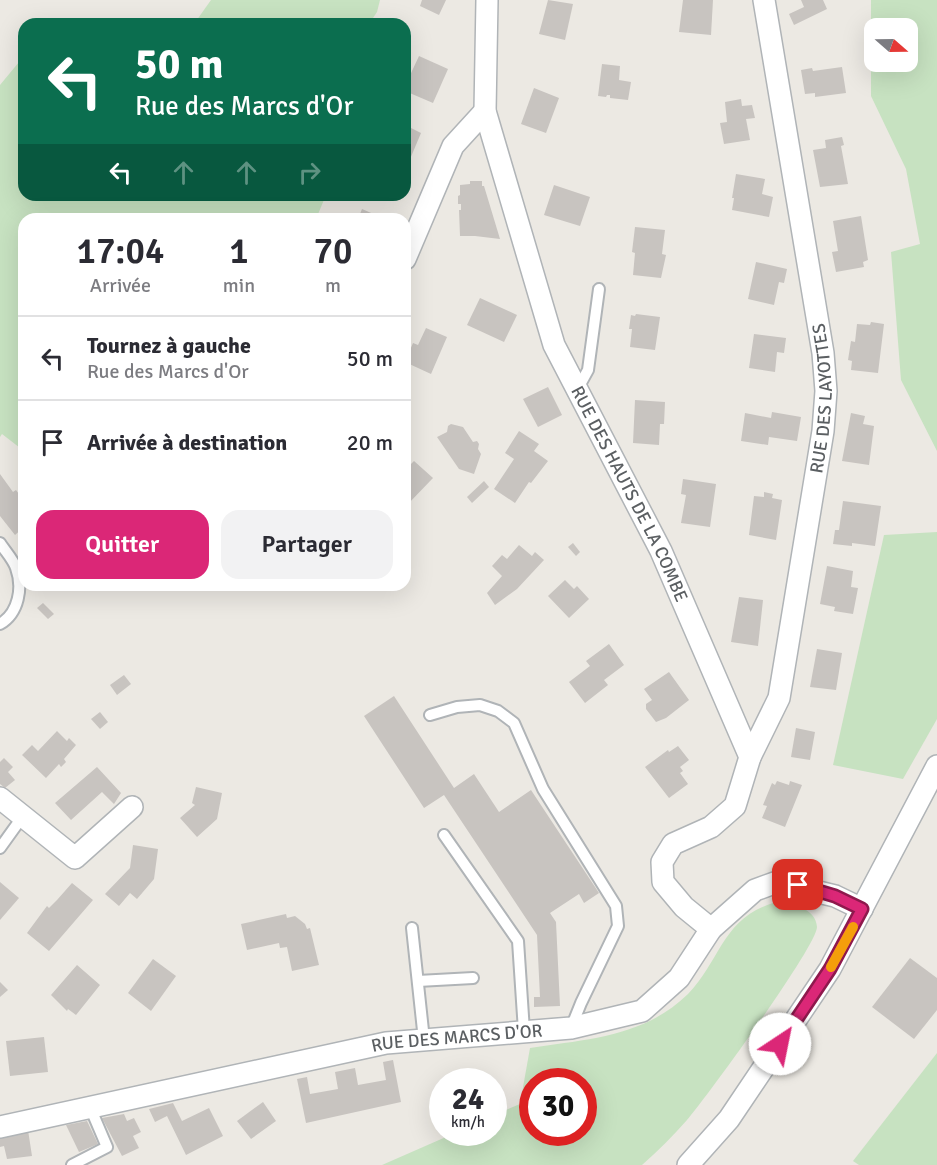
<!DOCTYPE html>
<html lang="fr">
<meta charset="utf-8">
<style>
body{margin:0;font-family:Signika,sans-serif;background:#f2f2f3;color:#2b2b33;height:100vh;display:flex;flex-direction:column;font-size:22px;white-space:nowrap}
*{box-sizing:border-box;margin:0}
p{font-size:20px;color:#7c7c81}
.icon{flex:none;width:33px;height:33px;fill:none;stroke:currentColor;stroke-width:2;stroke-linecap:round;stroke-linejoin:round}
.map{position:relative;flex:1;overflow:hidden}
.sheet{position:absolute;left:18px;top:213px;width:393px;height:378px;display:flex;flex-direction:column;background:#fff;border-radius:18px;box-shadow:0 6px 24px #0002}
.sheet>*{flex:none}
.top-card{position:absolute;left:18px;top:18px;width:393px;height:183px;border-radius:18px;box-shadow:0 6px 24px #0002;background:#0b6e4f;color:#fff;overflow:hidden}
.needle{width:39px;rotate:110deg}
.controls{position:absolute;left:864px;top:18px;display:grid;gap:12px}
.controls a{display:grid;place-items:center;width:54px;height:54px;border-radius:12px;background:#fff;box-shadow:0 6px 24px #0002;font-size:30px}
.speed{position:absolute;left:429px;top:1068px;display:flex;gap:12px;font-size:30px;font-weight:700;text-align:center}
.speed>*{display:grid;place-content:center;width:78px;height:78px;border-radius:50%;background:#fff;box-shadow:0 6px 24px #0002;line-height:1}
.speed small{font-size:15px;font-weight:400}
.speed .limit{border:9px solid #d22;background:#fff;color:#111}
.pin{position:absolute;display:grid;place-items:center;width:51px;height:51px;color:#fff;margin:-26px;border-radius:12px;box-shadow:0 3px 9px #0006}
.me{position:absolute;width:66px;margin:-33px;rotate:34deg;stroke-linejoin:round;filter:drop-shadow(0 0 4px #0008)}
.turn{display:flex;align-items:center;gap:21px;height:126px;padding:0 18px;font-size:27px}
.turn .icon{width:78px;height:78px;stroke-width:2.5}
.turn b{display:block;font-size:42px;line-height:51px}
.lanes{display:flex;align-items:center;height:57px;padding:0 18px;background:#0003;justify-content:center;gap:30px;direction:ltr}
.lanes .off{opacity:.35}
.eta{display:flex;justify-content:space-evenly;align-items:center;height:102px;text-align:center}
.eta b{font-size:36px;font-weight:600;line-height:42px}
.cta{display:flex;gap:12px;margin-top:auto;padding:12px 18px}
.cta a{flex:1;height:69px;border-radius:18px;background:#db2777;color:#fff;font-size:24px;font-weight:600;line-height:69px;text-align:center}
.cta a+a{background:#f2f2f3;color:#2b2b33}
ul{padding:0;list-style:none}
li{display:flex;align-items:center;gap:18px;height:84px;padding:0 18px;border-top:2px solid #e1e1e2}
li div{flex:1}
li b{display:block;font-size:22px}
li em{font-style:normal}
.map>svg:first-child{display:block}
.green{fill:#c7e2c1;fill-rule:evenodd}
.building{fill:#c8c4c0}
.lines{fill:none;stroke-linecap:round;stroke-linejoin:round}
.lane-casing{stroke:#b0b4b7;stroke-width:14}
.street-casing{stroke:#b0b4b7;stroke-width:24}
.lane{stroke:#fff;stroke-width:10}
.street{stroke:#fff;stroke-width:21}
.route-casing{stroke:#8e194d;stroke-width:15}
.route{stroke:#db2777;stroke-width:10}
.slow{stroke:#f59e0b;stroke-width:10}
.labels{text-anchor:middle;stroke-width:4.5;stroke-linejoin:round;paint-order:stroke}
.street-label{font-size:18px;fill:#5b5f62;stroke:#fff}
</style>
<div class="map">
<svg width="937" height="1165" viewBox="0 0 937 1165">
<rect width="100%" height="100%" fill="#ece9e3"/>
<g class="green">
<path d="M211,0H380L377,12L369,24H194Z"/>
<path d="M871,0H937V451L901,380L891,252L920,244L906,169L871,96ZM908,28V62H874V28Z"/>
<path d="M24,56V195H326L316,219H24V451L2,434L0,437V85Z"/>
<path d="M937,532V719L903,779L833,765L884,535Z"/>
<path d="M773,903C789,903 816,907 817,927C817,946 706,1098 687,1120C673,1136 658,1151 642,1165H382L455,1133L494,1132V1115L520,1104L530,1048C588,1039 644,1037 688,994C721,960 722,919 773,903ZM532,1082H584V1132H532Z"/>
<path d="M937,1053V1165H859L853,1161Z"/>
</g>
<g class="building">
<path d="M422,0H446L439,15L420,6Z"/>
<path d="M548,0L573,4L565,40L539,34Z"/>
<path d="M683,0H713L711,35L679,32Z"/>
<path d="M801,0H823L827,9L794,25L789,14L804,7Z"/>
<path d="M419,56L448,69L433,103L405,91V86Z"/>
<path d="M602,64L620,66L619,80L631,82L628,100L610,98V95H607L606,97L598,96Z"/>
<path d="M842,67L846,93L815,97V93L805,94L801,70L812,68L813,71Z"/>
<path d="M534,88L559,98L546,133L521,124Z"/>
<path d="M741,99L742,106L752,105L755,118L746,119L750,140L724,144L720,123L727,122L725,102Z"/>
<path d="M405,125L421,133L405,171Z"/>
<path d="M842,137L844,145L841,146L848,184L820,187L813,150L826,148L825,140Z"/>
<path d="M736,174L765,179L762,194L773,197L769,217L732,210L734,198H732Z"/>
<path d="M470,181H482V186H484L500,239L475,236H460L459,210H461V204H458V196L460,195V185L470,184Z"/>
<path d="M554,185L590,197L580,226L544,215Z"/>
<path d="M362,209L385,219H358Z"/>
<path d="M861,216L868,260L863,262L864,267L836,272L832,252L838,251L833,221Z"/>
<path d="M635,227L665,230L662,254L666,255L661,278L633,275L635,253L632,252Z"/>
<path d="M756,262L787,269L784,283L779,282L774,305L748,299Z"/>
<path d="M480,298L517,315L504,342L467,325Z"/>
<path d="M636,314L660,317L655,350L630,347L632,329H629L631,315L635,316Z"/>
<path d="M871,322L884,324L878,373L851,370L852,361L848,360L851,341L855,342L857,324L870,325Z"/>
<path d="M426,328L447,337L431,374L405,362L413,343L418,345Z"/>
<path d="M754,334L786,338L784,353L777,352L775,372L749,368Z"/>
<path d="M548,387L562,415L538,427L523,399Z"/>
<path d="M635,400L665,402L664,424H660L659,445L633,443Z"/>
<path d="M772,412L801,417L797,441L769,437L768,445L741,441L745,413L771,418Z"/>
<path d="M851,413L865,416L863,424L874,426L869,465L842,461Z"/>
<path d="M451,424L463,427L473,442L477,441L479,444L478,449L481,454L474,474L459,469L437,437L447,432L448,426Z"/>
<path d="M519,431L539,444L534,451L548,461L531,483L529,482L515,503L494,489L514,459L505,453Z"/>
<path d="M414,461L433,478L407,505H405V470Z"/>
<path d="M0,474L13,492L16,490L24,501L21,502L24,506V527L15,535L0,516Z"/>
<path d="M683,479L716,484L710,527L681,523L686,495L681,494Z"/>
<path d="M484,481L489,487L472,503L467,497Z"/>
<path d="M764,492L773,494L772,498L782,500L776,540L749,535L754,496L764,497Z"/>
<path d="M843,501L881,506L875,546L852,543V546L833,544L835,530H839Z"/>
<path d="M573,543L580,552L576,556L568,547Z"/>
<path d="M519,545L532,556L535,552L544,560L517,589L495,605L487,593L502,576L492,566L502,555L507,559Z"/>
<path d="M827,566L853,571L851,587L858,588L853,614L834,611L835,607L820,604Z"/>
<path d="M565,580L574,589L577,586L589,599L569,618L548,596Z"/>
<path d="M739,597L763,600L758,646L731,642Z"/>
<path d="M43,603L54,614L48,619L37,608Z"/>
<path d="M609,644L624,665L604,680L608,685L585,703L569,682L590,666L586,661Z"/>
<path d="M817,649L842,653L836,690L810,687Z"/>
<path d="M669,672L689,700L666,718L656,722L646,709V704L652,700L644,689Z"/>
<path d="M124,675L131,684L117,695L110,685Z"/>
<path d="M394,696L454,788L474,774L499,812L531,790L599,893L584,903L579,894L550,913L556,922L560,1006L534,1007V997H540L537,935L444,795L424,808L364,716Z"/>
<path d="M100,712L108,722L100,729L91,719Z"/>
<path d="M796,728L815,732L810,760L791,757Z"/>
<path d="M57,731L67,741L69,738L76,745L64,759L66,762L61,767L59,764L46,778L22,755L32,745L38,751Z"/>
<path d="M678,746L689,760L680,767L683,771L680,773L688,784L669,798L645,767L668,750L669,752Z"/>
<path d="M4,758L13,767L8,772L15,780L5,788L0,784V762Z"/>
<path d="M97,767L121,793L114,804L102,792L71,820L55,803Z"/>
<path d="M777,781L789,785L790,781L802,785L785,827L762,818L767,806L763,805L772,783L775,785Z"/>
<path d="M196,787L222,793L217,819L197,837L180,818L195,805L192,803Z"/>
<path d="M133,845L158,849L154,879L137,899L130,893L119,906L105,894L130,868Z"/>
<path d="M0,882L19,898L0,920Z"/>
<path d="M72,883L93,900L49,951L27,933L47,906L49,908L57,900Z"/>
<path d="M286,914L287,918L295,916L305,924L307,929L310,928L319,965L292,971L287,947L280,948L279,943L247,950L241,924Z"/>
<path d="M910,958L937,978V1010L914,1039L872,1007Z"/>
<path d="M153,959L176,976L151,1011L128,993Z"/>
<path d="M77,965L100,985L76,1015L68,1009L67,1011L51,995Z"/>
<path d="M0,982L8,990L0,997Z"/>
<path d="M44,1037L48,1072L10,1076L6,1041Z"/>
<path d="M393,1060L401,1102L306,1123L297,1079L307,1077L310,1094L338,1089L335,1072L355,1068L358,1085L386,1080L383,1062Z"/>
<path d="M263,1102L276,1121L251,1139L237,1121Z"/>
<path d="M173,1103L182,1121L209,1108L223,1136L186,1155L167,1116L155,1122L149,1109Z"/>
<path d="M124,1114L127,1121L134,1118L141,1132L133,1136L139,1148L122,1156L102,1118Z"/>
<path d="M87,1121L98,1144L79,1152L66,1125Z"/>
<path d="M28,1130L32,1156L7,1159L4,1146L0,1147V1135Z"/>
</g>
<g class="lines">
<defs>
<g id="lane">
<path d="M577,390L588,370L599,289"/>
<path d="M0,543C5,551 13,559 16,568C23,587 19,613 0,624"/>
<path d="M430,715L457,707L480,705L498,711L514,723L543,789L616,906L618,926L581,1003L571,1028"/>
<path d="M444,835L518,941L524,1031"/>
<path d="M0,848L23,816"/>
<path d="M412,928L424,1040"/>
<path d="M418,981L473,978"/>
<path d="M72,1165L107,1147L90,1107"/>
</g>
<g id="street">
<path id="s1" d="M487,0L485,111L554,345L661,551L750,757L735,806L711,827L673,844L662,862L663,882L684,907L711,929"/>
<path d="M405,259L453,146L485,111"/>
<path id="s2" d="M750,757L779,698L823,431L826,391L823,353L764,0"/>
<path d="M0,798L75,858L132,807"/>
<path id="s3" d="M0,1127L386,1043L571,1028L642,1011L679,978L711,929L755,890L777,882L835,896L862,909"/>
<path d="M688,1165L729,1119L830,969L937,766"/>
</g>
</defs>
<use href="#lane" class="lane-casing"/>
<use href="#street" class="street-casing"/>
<use href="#lane" class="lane"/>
<use href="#street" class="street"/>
</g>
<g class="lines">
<defs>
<path id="route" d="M780,1044L830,969L862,909L835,896L798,885"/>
</defs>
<use href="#route" class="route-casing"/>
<use href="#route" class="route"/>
<path class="slow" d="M831,967L853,927"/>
</g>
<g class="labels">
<g class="street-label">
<text dy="6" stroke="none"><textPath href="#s2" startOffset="369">RUE DES LAYOTTES</textPath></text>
<text dy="6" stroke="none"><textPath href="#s1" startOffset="522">RUE DES HAUTS DE LA COMBE</textPath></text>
<text dy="6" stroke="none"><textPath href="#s3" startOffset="466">RUE DES MARCS D'OR</textPath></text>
</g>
</g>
</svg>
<div class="controls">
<a><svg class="needle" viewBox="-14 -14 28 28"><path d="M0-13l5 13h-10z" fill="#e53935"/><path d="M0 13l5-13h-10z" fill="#7c7c81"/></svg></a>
</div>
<div class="speed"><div>24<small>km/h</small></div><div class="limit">30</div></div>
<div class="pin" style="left:798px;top:885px;background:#d93025"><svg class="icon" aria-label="arrive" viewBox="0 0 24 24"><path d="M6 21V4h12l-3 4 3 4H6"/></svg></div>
<svg class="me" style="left:780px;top:1044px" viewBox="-20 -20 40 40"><circle r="19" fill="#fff"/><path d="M0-13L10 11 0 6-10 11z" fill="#db2777"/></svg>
<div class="top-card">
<div class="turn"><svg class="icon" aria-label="left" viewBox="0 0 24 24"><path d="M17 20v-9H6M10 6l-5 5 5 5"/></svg><div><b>50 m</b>Rue des Marcs d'Or</div></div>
<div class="lanes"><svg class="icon" aria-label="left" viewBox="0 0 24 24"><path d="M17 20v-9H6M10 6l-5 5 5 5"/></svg><svg class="icon off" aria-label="ahead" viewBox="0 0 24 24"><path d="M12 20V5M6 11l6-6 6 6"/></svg><svg class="icon off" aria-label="ahead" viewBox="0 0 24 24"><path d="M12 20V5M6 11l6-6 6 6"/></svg><svg class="icon off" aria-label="right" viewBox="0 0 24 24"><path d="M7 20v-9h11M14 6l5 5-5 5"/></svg></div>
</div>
<section class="sheet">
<div class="eta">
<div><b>17:04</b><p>Arrivée</p></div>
<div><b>1</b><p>min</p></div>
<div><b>70</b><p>m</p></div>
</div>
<ul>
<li><svg class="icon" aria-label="left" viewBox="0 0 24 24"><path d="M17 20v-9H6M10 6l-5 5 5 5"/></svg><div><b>Tournez à gauche</b><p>Rue des Marcs d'Or</p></div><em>50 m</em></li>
<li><svg class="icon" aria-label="arrive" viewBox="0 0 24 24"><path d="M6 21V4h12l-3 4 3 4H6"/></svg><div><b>Arrivée à destination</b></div><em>20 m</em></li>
</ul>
<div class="cta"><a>Quitter</a><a>Partager</a></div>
</section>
</div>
